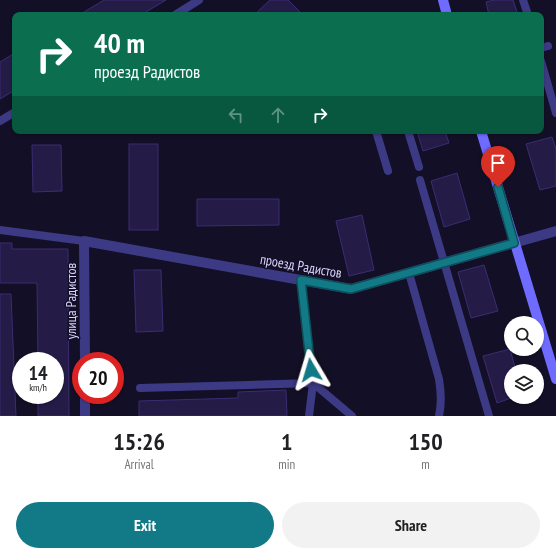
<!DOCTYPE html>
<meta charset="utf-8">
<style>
body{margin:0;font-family:"PT Sans Narrow",sans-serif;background:#f2f2f2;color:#202124;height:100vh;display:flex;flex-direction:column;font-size:15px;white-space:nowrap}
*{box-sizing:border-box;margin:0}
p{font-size:13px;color:#757577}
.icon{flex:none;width:22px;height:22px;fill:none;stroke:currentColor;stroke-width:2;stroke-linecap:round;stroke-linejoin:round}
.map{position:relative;height:416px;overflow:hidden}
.side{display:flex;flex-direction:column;background:#fff;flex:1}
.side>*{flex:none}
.hud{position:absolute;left:12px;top:12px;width:532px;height:122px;border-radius:8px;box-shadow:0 1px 3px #0004;background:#0b6e4f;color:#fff;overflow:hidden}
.buttons{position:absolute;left:504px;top:316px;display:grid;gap:8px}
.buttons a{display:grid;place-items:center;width:40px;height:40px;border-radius:50%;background:#fff;box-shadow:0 1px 3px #0004;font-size:20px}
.speed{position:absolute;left:12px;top:352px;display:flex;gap:8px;font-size:20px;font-weight:700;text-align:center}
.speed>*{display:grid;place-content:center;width:52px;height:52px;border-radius:50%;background:#fff;box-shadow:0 1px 3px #0004;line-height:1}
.speed small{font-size:10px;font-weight:400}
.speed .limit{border:6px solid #d22;background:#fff;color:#111}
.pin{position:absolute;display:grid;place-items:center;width:34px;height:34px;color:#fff;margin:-41px -17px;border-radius:50% 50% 50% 0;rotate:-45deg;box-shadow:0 0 4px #0007}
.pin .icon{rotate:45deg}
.me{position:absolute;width:44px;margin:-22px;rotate:353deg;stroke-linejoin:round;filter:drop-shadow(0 0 3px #0008)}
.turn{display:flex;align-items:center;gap:14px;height:84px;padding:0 16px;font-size:18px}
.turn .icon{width:52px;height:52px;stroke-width:2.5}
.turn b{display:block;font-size:28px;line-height:34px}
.lanes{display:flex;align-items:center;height:38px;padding:0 16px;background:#0003;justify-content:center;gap:20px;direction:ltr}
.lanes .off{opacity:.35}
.eta{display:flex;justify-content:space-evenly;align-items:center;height:68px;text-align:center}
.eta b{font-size:24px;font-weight:600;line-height:28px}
.cta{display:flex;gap:8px;margin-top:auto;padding:8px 16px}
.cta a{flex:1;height:46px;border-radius:24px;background:#127987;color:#fff;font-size:16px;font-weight:600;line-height:46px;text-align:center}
.cta a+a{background:#f2f2f2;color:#202124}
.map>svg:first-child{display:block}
.building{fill:#241b47;stroke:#3b2d73}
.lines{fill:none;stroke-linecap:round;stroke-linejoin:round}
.lane{stroke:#3d3a85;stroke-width:8}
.street{stroke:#3d3a85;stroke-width:10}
.secondary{stroke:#6f6bff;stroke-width:10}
.route-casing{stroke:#0c4f58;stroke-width:10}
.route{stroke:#127987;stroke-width:7}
.labels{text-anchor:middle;stroke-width:3;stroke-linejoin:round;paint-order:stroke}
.street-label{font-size:14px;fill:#d9d4ff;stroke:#130f26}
</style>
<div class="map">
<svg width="556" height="416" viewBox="0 0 556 416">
<rect width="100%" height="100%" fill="#130f26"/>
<g class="building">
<path d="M104,0H166L141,15H79Z"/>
<path d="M270,0H288L303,15H254Z"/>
<path d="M494,0H513L518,15H489L486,2Z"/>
<path d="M15,53V90L0,99V62Z"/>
<path d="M417,131H445L449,143L423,151Z"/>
<path d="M552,137L556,149V186L540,190L526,144Z"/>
<rect x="129" y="144" width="29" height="86"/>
<path d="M32,145H61L62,191L33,192Z"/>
<path d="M457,173L470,219L444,227L431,181Z"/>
<path d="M197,199H279V225L197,226Z"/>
<path d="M362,215L374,270L349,276L336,221Z"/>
<path d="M0,243H12V249H68L69,416H38V395H55V361H38L37,283H0Z"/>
<path d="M484,265L498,311L471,318L458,272Z"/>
<path d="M134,270H161L163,331L136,332Z"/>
<path d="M0,294H11L16,416H0Z"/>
<path d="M510,349L516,371H511V398L497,403L483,356Z"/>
<path d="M286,390L287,416H139V401L238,398V392Z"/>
</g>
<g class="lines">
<g class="lane">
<path d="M523,0L528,15"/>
<path d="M175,15L199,0"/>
<path d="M541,48L548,46"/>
<path d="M541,61L556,113"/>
<path d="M0,121L15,112"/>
<path d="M376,131L388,171"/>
<path d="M408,131L419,167"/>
<path d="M420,180L489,416"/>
<path d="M0,230L84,241"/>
<path d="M409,273L439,379C441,391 442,403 439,416"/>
<path d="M301,280L313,383L309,416"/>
<path d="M140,388L313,383L352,416"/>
</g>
<g class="street">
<path d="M85,361L84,241L351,289L556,231"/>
<path d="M85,395V416"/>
</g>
<g class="secondary">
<path d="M443,0L447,15"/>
<path d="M481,131L556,379"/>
</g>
</g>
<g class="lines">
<defs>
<path id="route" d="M311,370L301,280L351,289L514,243L498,187"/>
</defs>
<use href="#route" class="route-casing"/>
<use href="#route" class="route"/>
</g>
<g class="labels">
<g class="street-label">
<text transform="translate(301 266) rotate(10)" y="5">проезд Радистов</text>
<text transform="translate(71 301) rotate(-90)" y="5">улица Радистов</text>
</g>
</g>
</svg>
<div class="buttons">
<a><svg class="icon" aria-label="search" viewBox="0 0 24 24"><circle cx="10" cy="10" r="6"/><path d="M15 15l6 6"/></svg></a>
<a><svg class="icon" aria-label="layers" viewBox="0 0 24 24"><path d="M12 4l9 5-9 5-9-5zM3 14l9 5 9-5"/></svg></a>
</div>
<div class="speed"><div>14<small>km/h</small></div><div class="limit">20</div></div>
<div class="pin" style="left:498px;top:187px;background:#d93025"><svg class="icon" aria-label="arrive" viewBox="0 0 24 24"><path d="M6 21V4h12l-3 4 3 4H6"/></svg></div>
<svg class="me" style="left:311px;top:370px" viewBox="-20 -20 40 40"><path d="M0-17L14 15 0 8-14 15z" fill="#127987" stroke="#fff" stroke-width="4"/></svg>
<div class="hud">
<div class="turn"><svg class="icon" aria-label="right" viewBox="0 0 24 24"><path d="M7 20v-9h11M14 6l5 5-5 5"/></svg><div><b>40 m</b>проезд Радистов</div></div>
<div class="lanes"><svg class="icon off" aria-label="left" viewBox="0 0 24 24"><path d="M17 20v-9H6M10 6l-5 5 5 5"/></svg><svg class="icon off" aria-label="ahead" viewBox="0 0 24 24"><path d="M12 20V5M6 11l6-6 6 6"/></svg><svg class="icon" aria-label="right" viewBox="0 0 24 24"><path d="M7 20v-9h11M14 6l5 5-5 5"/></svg></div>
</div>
</div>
<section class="side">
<div class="eta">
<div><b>15:26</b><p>Arrival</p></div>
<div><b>1</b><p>min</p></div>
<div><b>150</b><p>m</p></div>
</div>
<div class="cta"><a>Exit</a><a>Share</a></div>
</section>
